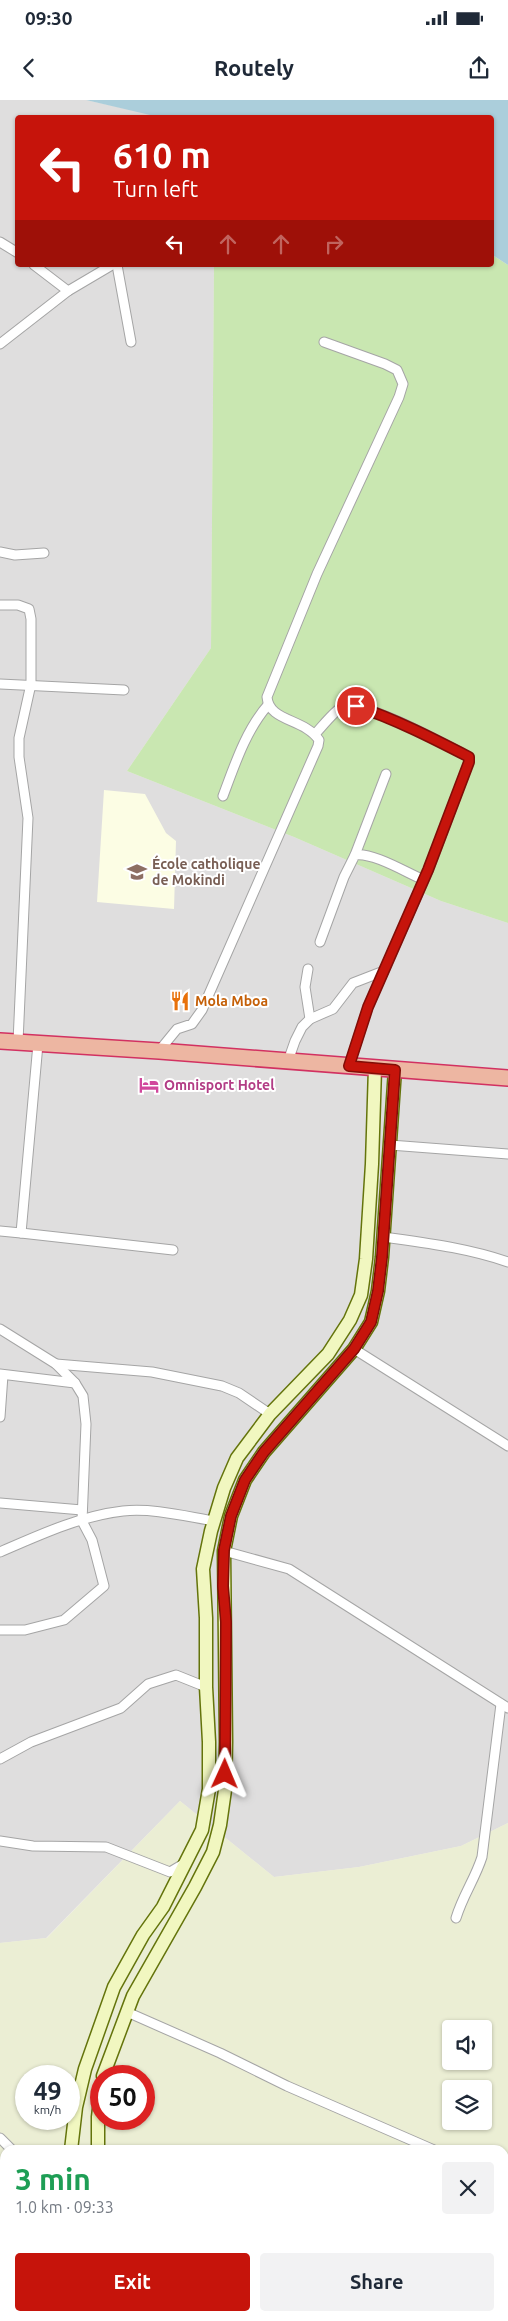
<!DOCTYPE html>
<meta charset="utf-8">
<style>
body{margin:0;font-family:Ubuntu,sans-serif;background:#f2f2f3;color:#1f2937;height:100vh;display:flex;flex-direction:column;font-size:19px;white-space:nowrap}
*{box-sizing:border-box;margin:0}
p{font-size:16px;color:#747a83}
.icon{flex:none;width:28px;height:28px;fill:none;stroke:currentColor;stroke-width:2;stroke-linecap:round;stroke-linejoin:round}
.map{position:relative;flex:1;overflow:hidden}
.panel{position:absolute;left:0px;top:2045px;width:509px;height:176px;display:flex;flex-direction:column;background:#fff;border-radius:15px 15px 0 0;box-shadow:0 1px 4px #0004}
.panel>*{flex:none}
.guide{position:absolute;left:15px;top:15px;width:479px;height:152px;border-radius:5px;box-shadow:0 1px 4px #0004;background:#c6140b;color:#fff;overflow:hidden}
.tools{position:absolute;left:442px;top:1920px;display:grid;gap:10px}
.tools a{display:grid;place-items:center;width:50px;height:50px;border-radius:5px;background:#fff;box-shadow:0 1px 4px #0004;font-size:25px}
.speed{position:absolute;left:15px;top:1965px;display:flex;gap:10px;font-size:25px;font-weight:700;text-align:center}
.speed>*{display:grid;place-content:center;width:65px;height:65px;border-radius:50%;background:#fff;box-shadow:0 1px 4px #0004;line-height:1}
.speed small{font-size:12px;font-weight:400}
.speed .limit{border:8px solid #d22;background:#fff;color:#111}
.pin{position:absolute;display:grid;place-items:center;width:42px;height:42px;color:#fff;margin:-21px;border:2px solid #fff;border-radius:50%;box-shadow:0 1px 5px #0007}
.me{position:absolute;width:55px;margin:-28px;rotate:1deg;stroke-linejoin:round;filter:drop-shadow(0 0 4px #0008)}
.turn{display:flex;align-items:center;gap:18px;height:105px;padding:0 15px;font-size:22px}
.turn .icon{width:65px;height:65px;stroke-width:2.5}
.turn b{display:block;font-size:35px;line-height:42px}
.lanes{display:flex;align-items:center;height:48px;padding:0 15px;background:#0003;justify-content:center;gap:25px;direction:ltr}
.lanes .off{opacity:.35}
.round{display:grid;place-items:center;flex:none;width:52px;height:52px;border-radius:5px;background:#f2f2f3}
.head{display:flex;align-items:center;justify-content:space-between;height:85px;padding:0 15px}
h1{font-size:30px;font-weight:700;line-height:38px;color:#1e9e55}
.action{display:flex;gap:10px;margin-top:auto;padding:10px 15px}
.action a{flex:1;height:58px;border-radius:5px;background:#c6140b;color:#fff;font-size:20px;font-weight:700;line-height:58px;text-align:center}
.action a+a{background:#f2f2f3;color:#1f2937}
.status{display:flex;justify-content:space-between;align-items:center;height:35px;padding:0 25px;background:#fff;direction:ltr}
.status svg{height:14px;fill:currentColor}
header{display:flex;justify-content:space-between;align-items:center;height:65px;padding:0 15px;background:#fff;font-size:22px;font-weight:700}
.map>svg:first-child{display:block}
.residential{fill:#dfdede}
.education{fill:#fcfde4}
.farmland{fill:#ebeed4;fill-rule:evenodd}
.grass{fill:#c9e7b1}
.pitch{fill:#8bdbbf}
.water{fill:#abcedb}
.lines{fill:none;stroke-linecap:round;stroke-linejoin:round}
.minor-casing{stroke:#a5a5a5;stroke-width:11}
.secondary-casing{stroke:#64740b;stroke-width:15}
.trunk-casing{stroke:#d23161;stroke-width:18}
.minor{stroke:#fff;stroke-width:9}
.secondary{stroke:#f1f7c0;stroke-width:12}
.trunk{stroke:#edb6a2;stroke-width:15}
.route-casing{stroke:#810d07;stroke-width:12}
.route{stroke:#c6140b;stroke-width:9}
.labels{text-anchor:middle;stroke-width:4;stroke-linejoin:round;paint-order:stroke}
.education-label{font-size:14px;font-weight:bold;fill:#785e54;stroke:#fff;text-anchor:start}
.food-label{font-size:14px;font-weight:bold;fill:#c56008;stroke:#fff;text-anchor:start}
.hotel-label{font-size:14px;font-weight:bold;fill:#b23c85;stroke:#fff;text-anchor:start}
</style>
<div class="status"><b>09:30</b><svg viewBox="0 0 49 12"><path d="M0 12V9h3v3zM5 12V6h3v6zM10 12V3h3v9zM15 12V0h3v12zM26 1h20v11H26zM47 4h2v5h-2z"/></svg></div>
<header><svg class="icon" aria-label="back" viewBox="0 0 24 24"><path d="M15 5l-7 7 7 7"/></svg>Routely<svg class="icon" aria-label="share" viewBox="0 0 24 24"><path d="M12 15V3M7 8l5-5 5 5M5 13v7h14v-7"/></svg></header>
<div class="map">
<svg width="508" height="2221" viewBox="0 0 508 2221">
<rect width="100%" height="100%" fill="#f0eee8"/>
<path class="residential" d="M0,0H86L163,17L18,18V165H214L211,548L127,671L294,737L441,801L508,823V1723L461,1746L359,1767L274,1777L180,1701L46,1838L0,1843Z"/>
<path class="education" d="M104,690L145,694L166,733L176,741L174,809L97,802Z"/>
<path class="farmland" d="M180,1701L274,1777L359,1767L461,1746L508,1723V2221H188L185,2216H504V2050H5V2118H0V1843L47,1838ZM451,1929H484V1961H451ZM26,1976H69V2019H26ZM101,1976H144V2019H101ZM451,1989H484V2021H451Z"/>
<path class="grass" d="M491,154L508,165V823L441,801L294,737L127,671L211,548L214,165H491Z"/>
<path class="pitch" d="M0,2118H5V2216H185L188,2221H0Z"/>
<path class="water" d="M86,0H508V165L491,154V18H163Z"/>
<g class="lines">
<defs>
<g id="minor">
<path d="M0,142L18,153"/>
<path d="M117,165L131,242"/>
<path d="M68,191L112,165"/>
<path d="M0,244L68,191L34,165"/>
<path d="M0,452L15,455L44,453"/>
<path d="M0,505H18L29,509L31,519V584L19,638V657L28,718L18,942"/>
<path d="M0,584L124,590"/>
<path d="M315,634C321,628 334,611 342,607C362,598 448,646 469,657V662L428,771L368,907L349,966"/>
<path d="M223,696C235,664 246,630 268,605"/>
<path d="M355,755L386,674"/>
<path d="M320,842L344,777L355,755C373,752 407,773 424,780"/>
<path d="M308,869L305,887L310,919"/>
<path d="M38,944L21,1133L173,1150"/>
<path d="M159,951L177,929L192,924L202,910L318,646L319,640C304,618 269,622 267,597L317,474L399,297L403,284L397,270L385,264L324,242"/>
<path d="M288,961L295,941L302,927L310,919L333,909L353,883L384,871"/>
<path d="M390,1045L508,1054"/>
<path d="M0,1131L21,1133"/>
<path d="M384,1137C426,1143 468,1148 508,1162"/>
<path d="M0,1229L56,1264L75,1283L83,1296L86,1324L82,1421L92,1440L104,1486L64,1520L25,1530H0"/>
<path d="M354,1249L508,1346"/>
<path d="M56,1264L152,1272L222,1286L239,1293L270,1314"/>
<path d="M0,1274L75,1283"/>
<path d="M0,1317L3,1275"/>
<path d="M0,1403L82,1410"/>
<path d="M224,1451L289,1469L508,1608"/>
<path d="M0,1452C39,1435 80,1416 123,1411C153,1408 184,1416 214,1421"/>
<path d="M0,1659L31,1642L121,1608L148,1584L176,1575L206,1587"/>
<path d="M0,1741L33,1746L106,1747L170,1772L185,1763"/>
<path d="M456,1818C463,1795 475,1779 482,1757L501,1604"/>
<path d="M127,1912L220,1953L287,1986L434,2050"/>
<path d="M0,2038L12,2050"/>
<path d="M504,2081L508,2083"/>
<path d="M504,2173L508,2172"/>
</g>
<g id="secondary">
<path d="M103,1976L133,1896L195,1787L213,1752L220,1725L225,1690L226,1642L224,1451L231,1416L245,1380L264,1352L354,1249L371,1222L378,1191L382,1157L395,970"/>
<path d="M71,2050L76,2007L85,1969L114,1887L143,1835L163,1807L202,1730L209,1689V1642L206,1587V1518L203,1469L211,1431L224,1388L237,1358L270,1314L328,1254L350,1220L361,1195L366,1159L372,1064L375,968"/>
<path d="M98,2050V2017L101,1992"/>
<path d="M0,2113L5,2114"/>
<path d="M0,2216L5,2212"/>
<path d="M175,2216L178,2221"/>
</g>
<path id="trunk" d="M0,941L159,951L508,978"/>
</defs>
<use href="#minor" class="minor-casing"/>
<use href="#secondary" class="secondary-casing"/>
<use href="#trunk" class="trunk-casing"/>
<use href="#minor" class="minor"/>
<use href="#secondary" class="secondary"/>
<use href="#trunk" class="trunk"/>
</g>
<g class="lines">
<defs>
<path id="route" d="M225,1674L226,1522L223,1486L224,1450L231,1416L245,1380L264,1352L354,1249L371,1222L378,1191L382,1157L395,970L349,966L368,907L428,770L469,662V657C432,638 395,619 356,606"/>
</defs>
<use href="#route" class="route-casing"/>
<use href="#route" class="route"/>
</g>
<defs>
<symbol id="school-bare" viewBox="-9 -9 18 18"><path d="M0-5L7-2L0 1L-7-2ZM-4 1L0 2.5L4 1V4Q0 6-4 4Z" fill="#8d6e63" stroke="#fff" stroke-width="2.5" paint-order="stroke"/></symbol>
<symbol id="restaurant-bare" viewBox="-9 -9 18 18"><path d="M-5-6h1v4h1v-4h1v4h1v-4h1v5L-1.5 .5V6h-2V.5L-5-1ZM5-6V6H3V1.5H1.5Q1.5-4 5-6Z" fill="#e8710a" stroke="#fff" stroke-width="2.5" paint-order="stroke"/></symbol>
<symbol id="hotel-bare" viewBox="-9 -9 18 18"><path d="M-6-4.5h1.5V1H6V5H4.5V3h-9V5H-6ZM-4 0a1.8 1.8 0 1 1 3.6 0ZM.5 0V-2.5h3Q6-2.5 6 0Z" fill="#d1479c" stroke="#fff" stroke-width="2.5" paint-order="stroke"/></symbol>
</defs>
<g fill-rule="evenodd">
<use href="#school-bare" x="123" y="758" width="28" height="28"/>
<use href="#restaurant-bare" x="166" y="887" width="28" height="28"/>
<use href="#hotel-bare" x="135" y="971" width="28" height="28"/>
</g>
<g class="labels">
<g class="education-label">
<text x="152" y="769">École catholique<tspan x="152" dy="16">de Mokindi</tspan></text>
</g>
<g class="food-label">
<text x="195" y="906">Mola Mboa</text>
</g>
<g class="hotel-label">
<text x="164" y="990">Omnisport Hotel</text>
</g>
</g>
</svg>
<div class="tools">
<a><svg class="icon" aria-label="sound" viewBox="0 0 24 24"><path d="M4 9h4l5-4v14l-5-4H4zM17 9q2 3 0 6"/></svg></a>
<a><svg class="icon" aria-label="layers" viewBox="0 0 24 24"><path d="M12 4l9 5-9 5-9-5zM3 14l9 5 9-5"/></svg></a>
</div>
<div class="speed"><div>49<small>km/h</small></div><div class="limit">50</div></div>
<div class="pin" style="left:356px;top:606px;background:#d93025"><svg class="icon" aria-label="arrive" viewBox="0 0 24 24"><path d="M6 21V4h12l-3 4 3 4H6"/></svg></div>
<svg class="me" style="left:225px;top:1674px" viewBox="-20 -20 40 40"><path d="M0-17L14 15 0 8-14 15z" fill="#c6140b" stroke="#fff" stroke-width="4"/></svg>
<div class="guide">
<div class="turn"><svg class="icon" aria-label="left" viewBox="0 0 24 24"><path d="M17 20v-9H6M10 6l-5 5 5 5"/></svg><div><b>610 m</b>Turn left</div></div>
<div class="lanes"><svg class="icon" aria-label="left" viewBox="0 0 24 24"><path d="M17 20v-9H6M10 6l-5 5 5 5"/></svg><svg class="icon off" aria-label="ahead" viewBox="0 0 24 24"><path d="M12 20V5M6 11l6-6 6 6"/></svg><svg class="icon off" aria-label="ahead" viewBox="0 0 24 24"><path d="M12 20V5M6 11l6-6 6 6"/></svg><svg class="icon off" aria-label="right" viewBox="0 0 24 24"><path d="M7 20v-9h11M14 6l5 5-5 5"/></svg></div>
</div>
<section class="panel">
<div class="head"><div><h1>3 min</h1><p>1.0 km · 09:33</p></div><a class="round"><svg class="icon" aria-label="close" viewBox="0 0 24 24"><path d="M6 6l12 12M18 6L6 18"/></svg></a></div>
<div class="action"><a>Exit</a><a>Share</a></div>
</section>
</div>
